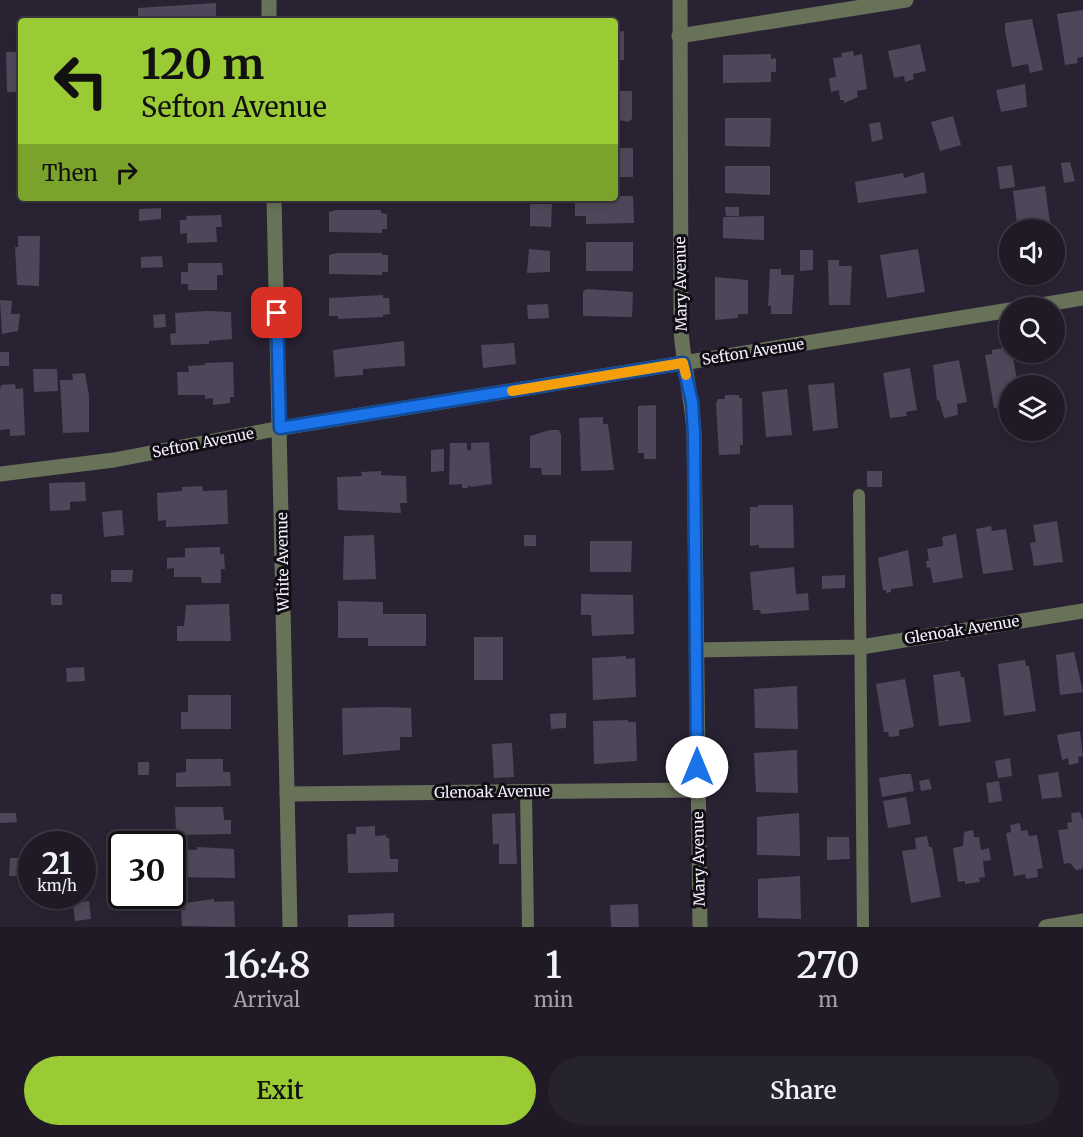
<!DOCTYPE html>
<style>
body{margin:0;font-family:Merriweather,serif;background:#27232e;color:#f1f3f6;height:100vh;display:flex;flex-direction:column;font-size:22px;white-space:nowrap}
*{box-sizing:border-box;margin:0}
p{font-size:20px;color:#a1a1a7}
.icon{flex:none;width:33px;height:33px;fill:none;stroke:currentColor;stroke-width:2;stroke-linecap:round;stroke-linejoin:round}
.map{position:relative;height:927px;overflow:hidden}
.drawer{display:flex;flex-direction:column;background:#1f1a26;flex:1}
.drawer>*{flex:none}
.banner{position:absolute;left:18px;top:18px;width:600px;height:183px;border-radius:6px;box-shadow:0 3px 9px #0003,0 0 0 2px #3c3843;background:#9acb35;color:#111;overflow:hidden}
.fabs{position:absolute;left:999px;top:219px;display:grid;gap:12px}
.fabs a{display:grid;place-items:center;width:66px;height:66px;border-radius:50%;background:#1f1a26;box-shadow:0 3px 9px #0003,0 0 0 2px #3c3843;font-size:30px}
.speed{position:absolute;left:18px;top:831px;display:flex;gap:12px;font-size:30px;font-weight:700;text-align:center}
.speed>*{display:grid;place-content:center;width:78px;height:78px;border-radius:50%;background:#1f1a26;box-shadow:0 3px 9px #0003,0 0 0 2px #3c3843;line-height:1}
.speed small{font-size:15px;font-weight:400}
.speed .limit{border:3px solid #111;border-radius:9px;background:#fff;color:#111}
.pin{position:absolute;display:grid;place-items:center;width:51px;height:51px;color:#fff;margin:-26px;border-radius:12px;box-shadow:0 3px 9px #0006}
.me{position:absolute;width:66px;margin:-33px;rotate:0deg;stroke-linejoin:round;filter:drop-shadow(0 0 4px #0008)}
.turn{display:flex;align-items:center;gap:21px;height:126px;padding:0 24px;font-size:27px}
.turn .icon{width:78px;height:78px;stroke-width:2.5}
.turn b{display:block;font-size:42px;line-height:51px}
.then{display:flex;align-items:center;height:57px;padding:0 24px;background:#0003;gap:12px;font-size:22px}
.eta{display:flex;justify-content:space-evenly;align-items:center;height:102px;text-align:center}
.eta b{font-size:36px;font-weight:600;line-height:42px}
.primary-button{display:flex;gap:12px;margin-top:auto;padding:12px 24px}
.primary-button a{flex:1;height:69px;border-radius:36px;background:#9acb35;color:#111;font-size:24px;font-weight:600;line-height:69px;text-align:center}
.primary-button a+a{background:#27232e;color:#f1f3f6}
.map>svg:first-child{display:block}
.building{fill:#4e4759}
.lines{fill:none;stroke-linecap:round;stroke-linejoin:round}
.service{stroke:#687259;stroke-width:12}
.minor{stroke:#687259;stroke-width:15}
.tertiary{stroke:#687259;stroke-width:15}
.route-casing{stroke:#114b97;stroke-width:15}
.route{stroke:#1a73e8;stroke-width:10}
.slow{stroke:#f59e0b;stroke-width:10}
.labels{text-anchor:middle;stroke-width:6;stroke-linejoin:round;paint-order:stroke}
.street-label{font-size:15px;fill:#f4effb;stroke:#100d15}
</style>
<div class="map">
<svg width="1083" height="927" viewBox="0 0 1083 927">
<rect width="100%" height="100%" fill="#292233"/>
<g class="building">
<path d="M216,3V21H138V8Z"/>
<path d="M1083,10V57L1077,58L1078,63L1065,65L1057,14Z"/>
<path d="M1032,19L1043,70L1030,73L1028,64L1012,67L1005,31V23Z"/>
<path d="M624,31V60H615V32Z"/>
<path d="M920,44L926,71L913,74L914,79L905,82L904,76L894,78L888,51Z"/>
<path d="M853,51L854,56L862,54L867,89L857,91L858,97L844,103V100H840L839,90L831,92L829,78L836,77L833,58L842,57L841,53Z"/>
<path d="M6,52H21V92H7Z"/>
<path d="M771,54V59L776,58V72H771V82L723,83V55Z"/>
<path d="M1025,84L1027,107L1001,112L996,90Z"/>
<path d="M615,91H632V119L628,122L615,119Z"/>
<path d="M953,116L961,145L940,151L931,122Z"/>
<path d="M725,118H771L770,147L725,146Z"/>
<path d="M880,122L883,139L872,142L869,124Z"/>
<rect x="16" y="146" width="5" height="35"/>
<rect x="615" y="148" width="18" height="29"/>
<path d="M1070,162L1075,181L1064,183L1061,163Z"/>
<path d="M1012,165L1015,187L1000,189L997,167Z"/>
<path d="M725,166H770V195L725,193Z"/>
<path d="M924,172L927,193L858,203L855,182L903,173L904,178Z"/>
<path d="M1045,186L1051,230H1018L1013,191Z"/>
<path d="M615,196H633L634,223L586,224V216H575V198Z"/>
<path d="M530,204H552L551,227L530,226Z"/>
<path d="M725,207H739V216H726Z"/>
<path d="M161,208V219L139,221V209Z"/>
<path d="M336,210H381V213L387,214V229H382V233L329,232V212Z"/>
<path d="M221,215L222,227H216L217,242L187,243V233L180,234V220H187L186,216Z"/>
<path d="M764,216V240L723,238V217Z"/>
<path d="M18,236H40L39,286L17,285L15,247H18Z"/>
<rect x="586" y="242" width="47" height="29"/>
<path d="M529,249L550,251V272L527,273Z"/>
<path d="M918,249L925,292L887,298L880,255Z"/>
<path d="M800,250H813V270L800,271Z"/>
<path d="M337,253H382V255H388V272H382V275L329,274V255Z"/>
<path d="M162,256L163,267L141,268V257Z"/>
<path d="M828,260H839V266H852L850,305H829Z"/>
<path d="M188,263H222L223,275H217V290H188V284H181V272H188Z"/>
<path d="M770,269H781V275H794L792,314H771V306H768Z"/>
<path d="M715,277L748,280V314H738V318L715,320Z"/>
<path d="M586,289L633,292L632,317L583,316V292Z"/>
<path d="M383,295V298H389L390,314L383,315V317L338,319V316H329V298Z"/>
<path d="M0,300L12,301L11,314H20L18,331L2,334Z"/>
<path d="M548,304L549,318L528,319L527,305Z"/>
<path d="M208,311L231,312L232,339L209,341V344L171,345L170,334L176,333L175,313Z"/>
<path d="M165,314L166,327L154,328L153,315Z"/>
<path d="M404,341L405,366L363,369V375L335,377L333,350Z"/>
<path d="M514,343L516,364L483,368L481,345Z"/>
<path d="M1003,348L1004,351L1012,352L1018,386H1010V406L994,408L985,355L992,354V350Z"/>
<rect x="0" y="352" width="9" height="14"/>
<path d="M959,360L967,402L957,404L958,415L944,418L939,400L937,401L933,365Z"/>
<path d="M233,362L234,397H230V403L213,405V398L205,399V395H178L177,372H189L188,366L205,365L204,363Z"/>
<path d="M910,368L917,410L906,412L907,416L890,418L883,373Z"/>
<path d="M33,369H57L58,391L34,392Z"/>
<path d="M85,373L89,395V432L63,433L60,380H73L72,374Z"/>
<path d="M834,383L838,428L813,431L808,385Z"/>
<path d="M15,384L16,389L23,388L25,435L10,436V429L0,430V390L1,385Z"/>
<path d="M787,389L792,435L766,437L762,392Z"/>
<path d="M725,395H739V398H742L743,445H740V454L719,455L716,404L718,399H725Z"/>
<path d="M656,405V459H644V453H638V406Z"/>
<path d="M603,417V424H608L614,470L581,471L579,418Z"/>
<path d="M550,430H559L561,435V475H542L541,468H530V436Z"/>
<path d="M489,442L492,484L471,487L468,485V488H462V484L449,485L450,443H467V450H471V443Z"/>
<path d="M444,449V471L431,472V450Z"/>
<path d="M381,471V475L406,476L407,503H400L401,513L338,510L337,477L362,476L361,472Z"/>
<rect x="867" y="471" width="15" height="16"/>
<path d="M85,482L86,501L70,502V510L50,511L49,483Z"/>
<path d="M202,486L203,491L227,490L228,524L166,527V520L158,521L157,493L182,491V487Z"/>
<path d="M758,505H793L794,548H759V545L750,546V507H758Z"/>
<path d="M122,510L124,535L104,537L102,512Z"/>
<path d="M1057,521L1063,562L1034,566L1030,543L1036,542L1033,525Z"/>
<path d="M991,526L992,531L1006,529L1013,570L983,574L976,529Z"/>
<path d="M956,534L963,578L933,583L930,567L927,568L926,561H929L927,549L943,546L942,537Z"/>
<path d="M374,535L376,579L343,580L344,536Z"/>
<rect x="524" y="535" width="12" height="11"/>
<path d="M590,541H632L631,572H590Z"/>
<path d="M220,547V554H224L225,569H221V583H202L201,577H174V568L167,569V558L185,557V548Z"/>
<path d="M908,550L913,586L891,589V592L886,593V590H883L878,558Z"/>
<path d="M794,567L796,594L808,593L809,610L761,614L760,610H753L750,572Z"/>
<path d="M111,570H133L132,582H111Z"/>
<path d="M845,575V588L822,589V576Z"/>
<rect x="51" y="594" width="11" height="11"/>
<path d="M581,594L633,595L634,634L592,636L591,615H581Z"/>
<path d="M338,601L383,602V614H426V646H368V638H338Z"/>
<path d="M229,604L231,641H177V626H184L186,605Z"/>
<rect x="474" y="637" width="29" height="43"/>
<path d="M1074,652L1083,692L1060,695L1056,655Z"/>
<path d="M626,656V659L635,658L636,697L593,700L592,658Z"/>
<path d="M1025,660L1026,666H1029L1036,711L1004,716L998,664Z"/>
<path d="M84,667L85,681L67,682L66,668Z"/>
<path d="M960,671L961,677H964L971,722L939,726L933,675Z"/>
<path d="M905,679L914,727L899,730V736L889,737L888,732H884L876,684Z"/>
<path d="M797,686L798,729L755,728L754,689Z"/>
<path d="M188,695H231V729H181V712H188Z"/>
<path d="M385,707L411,708L412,737H400V750L343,755L342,708Z"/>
<path d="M566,713V728L551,729L550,714Z"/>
<path d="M628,720V722H636L637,761L594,764L593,721Z"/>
<path d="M1080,731L1083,756L1078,757L1079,763L1069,765L1068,758L1062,760L1057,735Z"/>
<path d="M512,743L514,777L494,778L492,744Z"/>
<path d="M797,750L798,793L756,792L754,753Z"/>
<path d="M1010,758L1012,776L998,778L995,761Z"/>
<path d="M186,759H223V772H230L231,786L176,787V773L186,772Z"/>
<rect x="138" y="762" width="11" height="13"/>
<path d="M1058,772L1062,797L1042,799L1038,775Z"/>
<path d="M903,774H911L914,791L882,797L879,778Z"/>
<path d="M929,779L932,789L921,791L919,781Z"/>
<path d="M999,781L1002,801L989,803L986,783Z"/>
<path d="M906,797L911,824L888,828L883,801Z"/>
<path d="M175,807H223L224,820H231V834L176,835Z"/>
<path d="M1080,812L1083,820V865L1082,869L1076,870L1070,863L1064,864L1058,830L1068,829L1067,823L1072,822L1071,813Z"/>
<path d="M0,813H16L17,822L0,823Z"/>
<path d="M515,813L517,864H499V844H493L492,814Z"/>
<path d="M799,813L800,856L757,855V817Z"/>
<path d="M1020,823L1021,831L1027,830L1029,836L1037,835L1043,868L1037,869L1038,877L1026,879L1025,874L1014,876L1006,833L1011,832L1010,825Z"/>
<path d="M375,826V836L386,835V838H389L390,859H398V872L348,873L347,834H356V827Z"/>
<path d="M973,830L974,837H979L981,850L989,848L991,860L983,861L985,877L979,878L980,882L965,884V881L958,882L953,848L963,846L964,832Z"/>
<path d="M927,836L929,847H932L941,897L911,903L902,851L916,849L915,838Z"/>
<path d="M827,837H849L850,859L827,860Z"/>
<path d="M197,847L234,849L235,878L172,877V852H176V849L197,850Z"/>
<path d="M10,858H29V876H9Z"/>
<path d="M800,876L801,919L758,918V879Z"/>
<path d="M53,896H79V900L53,901Z"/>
<path d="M214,899V902L234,901L235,927L182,926L181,910H185V903Z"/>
<path d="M89,901L91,919L75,921L73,903Z"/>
<path d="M638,904L639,927H611L610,905Z"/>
<path d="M394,913V927H348V915Z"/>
</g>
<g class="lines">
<g class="service">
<path d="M859,495L863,927"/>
<path d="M526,792L528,927"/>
</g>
<g class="minor">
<path d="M680,0L681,329C683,364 692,398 694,433L700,927"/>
<path d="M679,36L906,0"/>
<path d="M1024,308L1083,298"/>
<path d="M0,474L114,460L281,428L1010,310"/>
<path d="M696,650L861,647L1083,611"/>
<path d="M287,794L697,790"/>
<path d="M1046,927L1083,921"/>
</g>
<g class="tertiary">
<path d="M269,0V21"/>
<path d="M274,198L290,927"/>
</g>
</g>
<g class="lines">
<defs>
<path id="route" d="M277,313L280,428L683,363L692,402L694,433L697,767"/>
</defs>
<use href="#route" class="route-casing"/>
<use href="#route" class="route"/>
<path class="slow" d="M512,391L683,363L686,375"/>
</g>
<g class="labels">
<g class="street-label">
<text transform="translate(681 284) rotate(-91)" y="5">Mary Avenue</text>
<text transform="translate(753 352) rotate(-9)" y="5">Sefton Avenue</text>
<text transform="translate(203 443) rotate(-11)" y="5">Sefton Avenue</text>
<text transform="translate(283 562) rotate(-91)" y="5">White Avenue</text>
<text transform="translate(962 630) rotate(-9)" y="5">Glenoak Avenue</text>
<text transform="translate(492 792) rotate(-1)" y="5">Glenoak Avenue</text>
<text transform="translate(699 859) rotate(-91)" y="5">Mary Avenue</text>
</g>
</g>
</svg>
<div class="fabs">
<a><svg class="icon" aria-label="sound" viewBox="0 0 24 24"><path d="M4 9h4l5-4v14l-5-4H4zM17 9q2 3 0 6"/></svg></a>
<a><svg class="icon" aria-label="search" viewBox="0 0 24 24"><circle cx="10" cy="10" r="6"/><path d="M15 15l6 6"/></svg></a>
<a><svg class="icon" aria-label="layers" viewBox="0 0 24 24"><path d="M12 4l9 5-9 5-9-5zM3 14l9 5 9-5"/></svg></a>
</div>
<div class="speed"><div>21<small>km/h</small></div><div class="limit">30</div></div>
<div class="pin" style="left:277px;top:313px;background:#d93025"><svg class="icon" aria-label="arrive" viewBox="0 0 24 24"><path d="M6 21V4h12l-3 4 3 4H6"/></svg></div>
<svg class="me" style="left:697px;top:767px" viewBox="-20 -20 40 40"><circle r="19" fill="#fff"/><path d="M0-13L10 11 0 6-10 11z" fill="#1a73e8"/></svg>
<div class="banner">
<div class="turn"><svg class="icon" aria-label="left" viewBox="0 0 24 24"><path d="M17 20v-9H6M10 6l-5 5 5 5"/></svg><div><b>120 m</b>Sefton Avenue</div></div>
<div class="then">Then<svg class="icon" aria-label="right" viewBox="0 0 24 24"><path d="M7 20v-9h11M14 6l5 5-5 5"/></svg></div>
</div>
</div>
<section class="drawer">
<div class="eta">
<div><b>16:48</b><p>Arrival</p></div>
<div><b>1</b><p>min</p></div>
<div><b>270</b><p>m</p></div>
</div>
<div class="primary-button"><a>Exit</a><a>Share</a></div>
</section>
